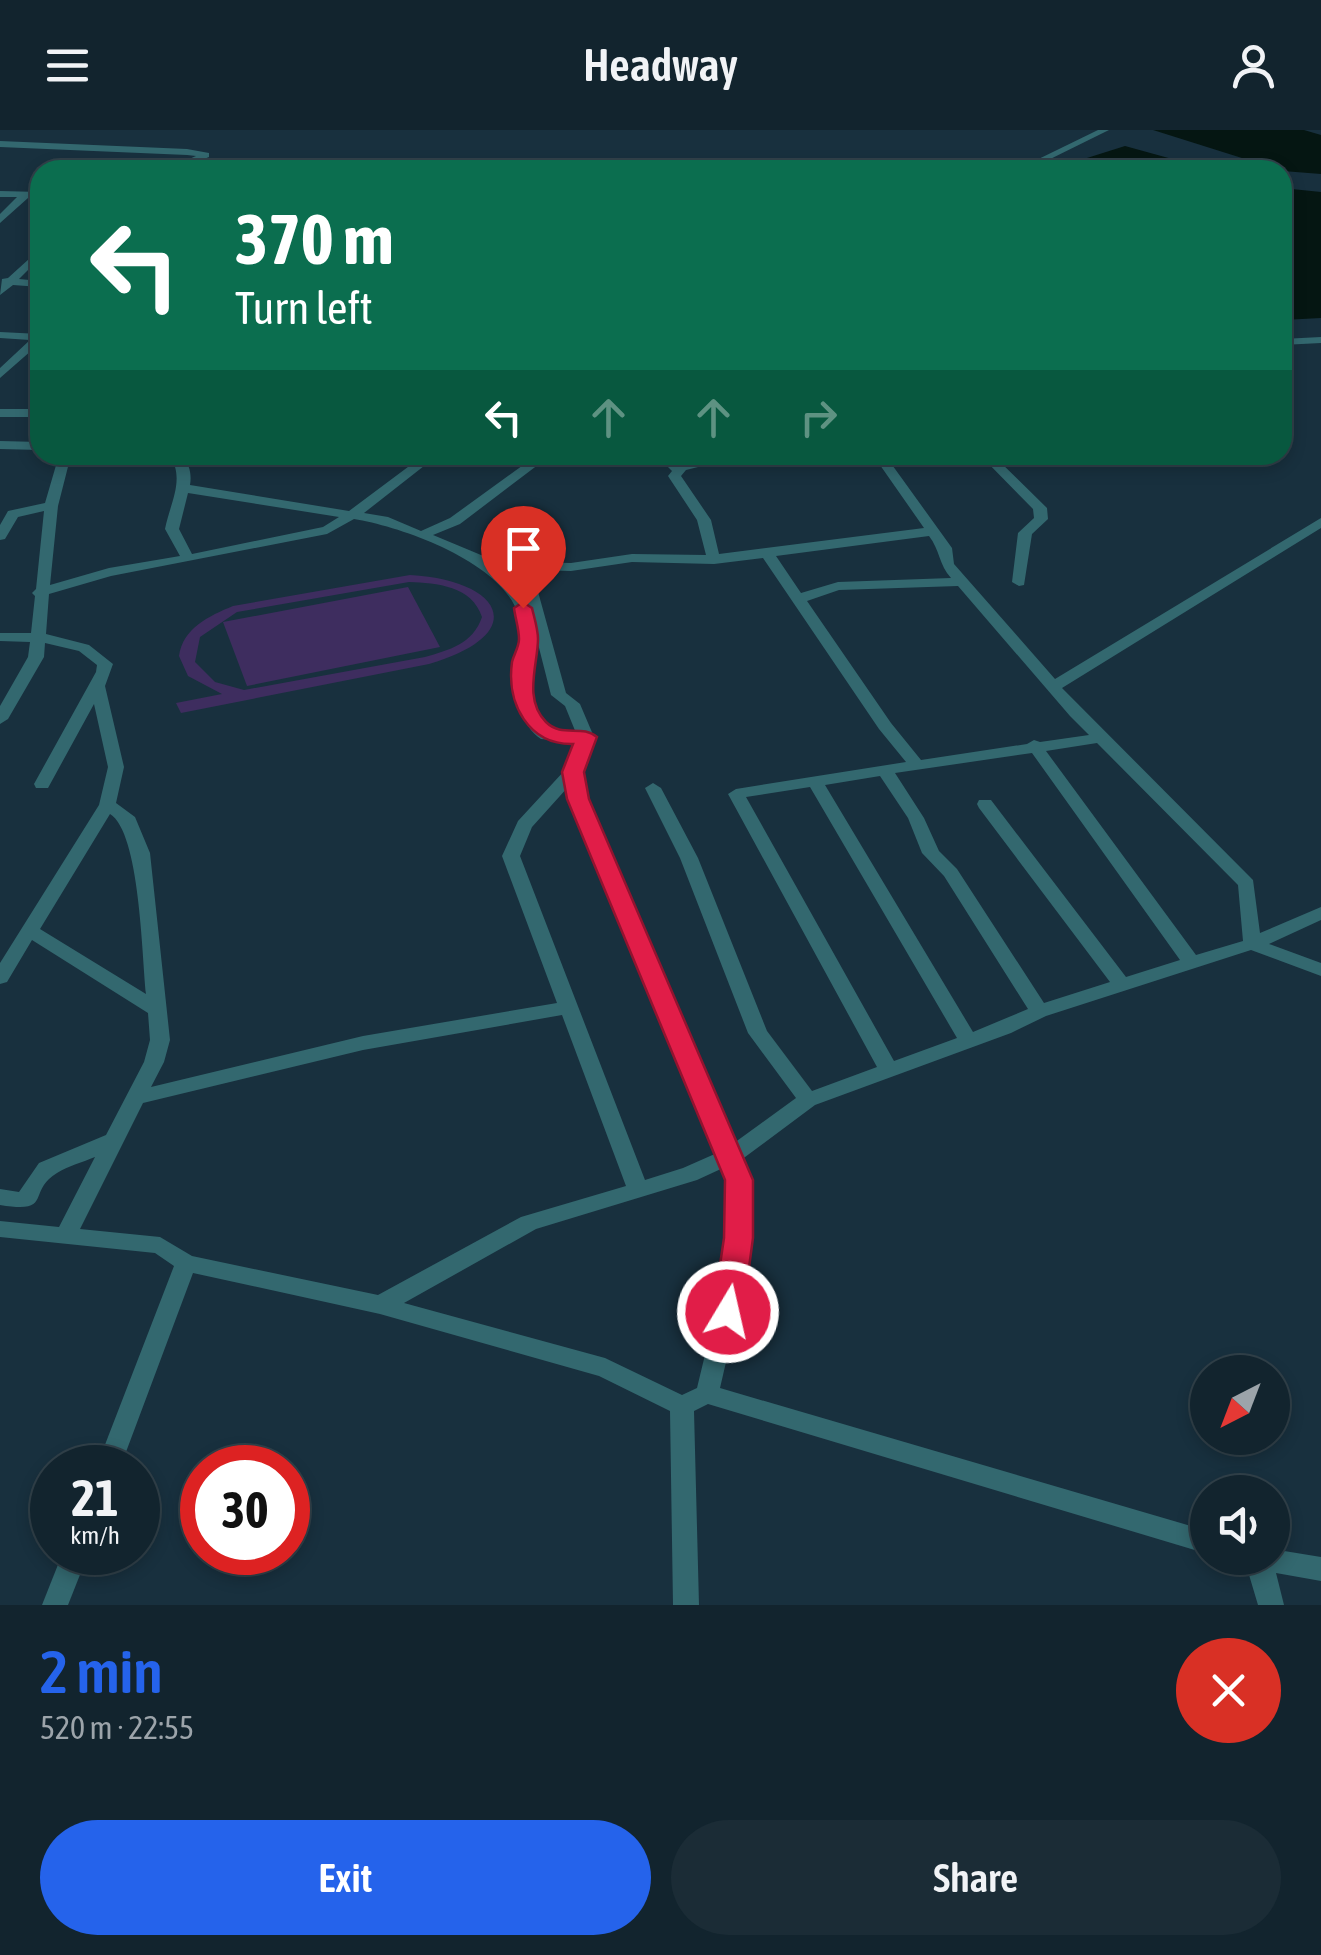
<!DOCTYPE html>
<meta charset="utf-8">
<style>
body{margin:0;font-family:"Asap Condensed",sans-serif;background:#1b2c36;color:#f1f3f6;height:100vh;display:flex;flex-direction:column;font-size:38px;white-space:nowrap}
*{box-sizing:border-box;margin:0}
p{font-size:32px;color:#9ca4aa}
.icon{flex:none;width:55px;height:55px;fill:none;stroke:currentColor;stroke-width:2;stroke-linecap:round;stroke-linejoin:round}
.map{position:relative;height:1475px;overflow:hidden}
.details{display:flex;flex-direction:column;background:#12242e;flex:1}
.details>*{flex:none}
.top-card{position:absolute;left:30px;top:30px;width:1262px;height:305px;border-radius:30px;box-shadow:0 5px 15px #0003,0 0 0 2px #31414a;background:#0b6e4f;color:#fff;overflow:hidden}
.needle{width:65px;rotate:222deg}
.fabs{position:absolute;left:1190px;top:1225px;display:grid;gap:20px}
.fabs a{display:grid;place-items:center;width:100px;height:100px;border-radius:50%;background:#12242e;box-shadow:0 5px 15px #0003,0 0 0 2px #31414a;font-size:50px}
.speed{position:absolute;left:30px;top:1315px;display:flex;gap:20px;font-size:50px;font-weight:700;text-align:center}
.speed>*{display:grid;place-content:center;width:130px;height:130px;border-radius:50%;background:#12242e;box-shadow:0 5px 15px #0003,0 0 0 2px #31414a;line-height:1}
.speed small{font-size:25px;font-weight:400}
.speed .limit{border:15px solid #d22;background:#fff;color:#111}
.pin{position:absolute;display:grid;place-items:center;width:85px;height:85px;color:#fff;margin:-102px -42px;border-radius:50% 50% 50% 0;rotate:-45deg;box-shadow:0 0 10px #0007}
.pin .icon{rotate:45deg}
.me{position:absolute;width:110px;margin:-55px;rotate:9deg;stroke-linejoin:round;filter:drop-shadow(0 0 8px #0008)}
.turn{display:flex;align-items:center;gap:35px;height:210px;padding:0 40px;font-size:45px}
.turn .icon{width:130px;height:130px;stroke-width:2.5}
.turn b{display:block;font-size:70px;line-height:85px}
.lanes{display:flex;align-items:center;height:95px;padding:0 40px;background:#0003;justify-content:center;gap:50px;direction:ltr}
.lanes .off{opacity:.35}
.round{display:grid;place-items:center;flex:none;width:105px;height:105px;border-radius:52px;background:#1b2c36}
.head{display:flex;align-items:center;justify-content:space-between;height:170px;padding:0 40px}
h1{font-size:60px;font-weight:600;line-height:75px;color:#2563eb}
.action{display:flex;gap:20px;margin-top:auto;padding:20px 40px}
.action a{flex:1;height:115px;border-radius:60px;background:#2563eb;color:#fff;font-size:40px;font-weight:600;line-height:115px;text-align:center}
.action a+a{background:#1b2c36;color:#f1f3f6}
header{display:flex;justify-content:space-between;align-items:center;height:130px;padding:0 40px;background:#12242e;font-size:45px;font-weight:600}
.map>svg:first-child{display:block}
.green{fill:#3e2d5f;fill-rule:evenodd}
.water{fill:#051612}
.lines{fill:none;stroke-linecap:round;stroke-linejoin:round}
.minor{fill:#33686f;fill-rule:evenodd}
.route{fill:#e11d48;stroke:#92132f;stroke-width:2.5}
</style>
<header><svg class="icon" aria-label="menu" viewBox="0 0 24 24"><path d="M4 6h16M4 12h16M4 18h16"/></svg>Headway<svg class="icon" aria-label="person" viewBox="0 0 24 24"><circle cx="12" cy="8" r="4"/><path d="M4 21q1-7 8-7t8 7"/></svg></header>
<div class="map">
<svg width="1321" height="1475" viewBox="0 0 1321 1475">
<rect width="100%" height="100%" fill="#18303e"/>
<g class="green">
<path d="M410,445C501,450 533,503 429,534L181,583L176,573L222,564L188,546L179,526C183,498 209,486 233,476ZM409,452C437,453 472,456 482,487C473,514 449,520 425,527L244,560L215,552L195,532L200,507L237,482Z"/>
<path d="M408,457L440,517L247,556L223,492Z"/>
</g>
<g class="water">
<path d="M1153,0H1304L1321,5V44L1283,41Z"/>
<path d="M1125,16L1212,40H1049Z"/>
<path d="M1282,58L1321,62V188L1283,190Z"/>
</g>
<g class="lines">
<g class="minor">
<path d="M1098,0H1109L1028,40H1016Z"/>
<path d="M0,11L187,19L209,23V27L199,31L229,40H212L187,34V30L196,26L187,25L0,17Z"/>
<path d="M0,61L40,62V68H28L0,93V84L17,67H0Z"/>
<path d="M40,119V128L19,149L40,151V157L13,155L0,165L2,149L8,148Z"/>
<path d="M0,202L40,204V213L0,248V238L30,210L0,208Z"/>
<path d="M1321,207V213L1282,215V209Z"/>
<rect x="0" y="279" width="40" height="8"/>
<path d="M0,311L40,312V320L0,319Z"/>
<path d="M59,325H71L58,376L50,455L109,438L180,426L165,399C170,373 186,348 169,325H182C189,334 192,343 190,355L349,381L424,325H438L364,383L388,387L421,401L450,388L537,325H551L460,394L433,405L481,425L524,432L571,433L632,424L706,425L697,390L668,346L672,341L656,325H669L679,334L722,325H746L686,340L681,346L711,390L719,424L924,398L873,325H885L952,418L954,434L1055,549L1321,388V398L1062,558L1253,750L1260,803L1321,777V790L1269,814L1321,833V846L1251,820L1046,886L1011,903L815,975L741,1030L750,1050L745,1150L720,1258L1208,1401V1424L708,1274L694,1281L699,1475H673L670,1281L599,1246L380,1184L193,1143L120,1338H96L174,1136L155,1123L0,1107V1091L59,1097L95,1027C83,1032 68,1036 57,1043C26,1062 54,1084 0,1075V1059L19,1062L39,1033L106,1005L144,932L150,910L148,883L32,810L7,852L0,854V833L99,675L108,637L94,574L48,658H36L34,654L96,542L97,535L79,521L45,513L44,527L8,589L0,594V576L28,527L30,512L0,511V503H31L35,466L32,463L36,459L44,381L18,387L5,409L0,410V395L8,381L45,373ZM188,363L339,387L323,397L192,424L179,399ZM354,389C403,397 505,433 519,487C524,504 517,516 515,533C511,559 519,594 541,609L576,612L565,640L518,691L502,726L557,873L363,906L151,957L164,932L170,910L150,723L135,687L116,673L124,637L105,556L113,534L89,515L46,504L49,464L111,446L327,404ZM929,406C940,420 939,435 951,448L838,452L801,463L776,426ZM763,428L879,599L906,632L736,659L728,664L877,937L812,961L767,901L698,728L661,658L653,653L645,658L680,728L748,903L796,968L734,1013L586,669L581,641L594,607L580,574L566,563L532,440L571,441L632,432L714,434ZM497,436L518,439L526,469L513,451ZM958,456L1070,586L1089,605L1040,612L1034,610L1027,614L921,630L891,593L807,471L839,460ZM536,506L551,565L565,576L576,603H553L542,593L531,563L530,532ZM1097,613L1238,755L1243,811L1196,825L1046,621ZM1032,623L1180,830L1126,847L991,670H979L977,674L979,678L1110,852L1044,873L957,739L939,721L924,688L895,643ZM880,646L908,688L922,723L944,746L1028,879L973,902L825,655ZM568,657L570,669L717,1023L683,1038L645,1050L520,726L532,697ZM810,657L957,908L894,931L746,667ZM110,684C140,702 142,827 146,864L40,799ZM562,885L626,1056L521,1087L378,1165L192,1126L160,1107L80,1099L143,973L363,920ZM723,1038L728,1050L723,1150L697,1258L682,1265L605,1228L404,1173L536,1099L697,1050Z"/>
<path d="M980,325H993L1047,378L1048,389L1032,404L1024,455L1019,456L1012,452L1018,403L1034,388L1033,379Z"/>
<path d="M1272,1419L1321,1427V1451L1276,1443L1284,1475H1258L1244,1428H1272Z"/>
<path d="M63,1422H89L68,1475H42Z"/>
</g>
</g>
<path class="route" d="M523,472L532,478C534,487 538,499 538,509C538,534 523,569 546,592C562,608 582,594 597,607L584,642L589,669L753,1050V1108L743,1182L738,1191H718L713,1182L724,1108L725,1050L567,669L562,642L573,614C529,615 506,574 512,532C514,524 519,517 519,509C519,499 515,487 514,478Z"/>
</svg>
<div class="fabs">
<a><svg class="needle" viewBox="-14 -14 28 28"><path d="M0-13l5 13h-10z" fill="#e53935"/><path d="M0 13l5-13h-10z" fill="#9ca4aa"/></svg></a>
<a><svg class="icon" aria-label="sound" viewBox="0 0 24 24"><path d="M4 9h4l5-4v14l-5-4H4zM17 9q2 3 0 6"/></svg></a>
</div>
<div class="speed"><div>21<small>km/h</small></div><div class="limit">30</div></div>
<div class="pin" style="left:523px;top:478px;background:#d93025"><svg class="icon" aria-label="arrive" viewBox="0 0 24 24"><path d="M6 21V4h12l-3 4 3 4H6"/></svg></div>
<svg class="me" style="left:728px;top:1182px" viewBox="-20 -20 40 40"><circle r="17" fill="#e11d48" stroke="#fff" stroke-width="3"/><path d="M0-11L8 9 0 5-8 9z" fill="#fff"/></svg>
<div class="top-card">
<div class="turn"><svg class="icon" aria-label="left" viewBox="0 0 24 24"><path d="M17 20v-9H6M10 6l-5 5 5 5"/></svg><div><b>370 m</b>Turn left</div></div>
<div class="lanes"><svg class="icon" aria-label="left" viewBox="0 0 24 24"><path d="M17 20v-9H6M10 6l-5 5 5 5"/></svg><svg class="icon off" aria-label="ahead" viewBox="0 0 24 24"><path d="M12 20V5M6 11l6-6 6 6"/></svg><svg class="icon off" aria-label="ahead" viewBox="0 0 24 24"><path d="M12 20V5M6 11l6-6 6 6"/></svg><svg class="icon off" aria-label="right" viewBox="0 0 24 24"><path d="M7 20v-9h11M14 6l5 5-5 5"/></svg></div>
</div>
</div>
<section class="details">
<div class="head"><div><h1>2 min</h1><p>520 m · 22:55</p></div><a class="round" style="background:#d93025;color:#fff"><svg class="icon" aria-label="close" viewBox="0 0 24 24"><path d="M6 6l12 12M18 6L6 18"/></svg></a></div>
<div class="action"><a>Exit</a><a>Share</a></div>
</section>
